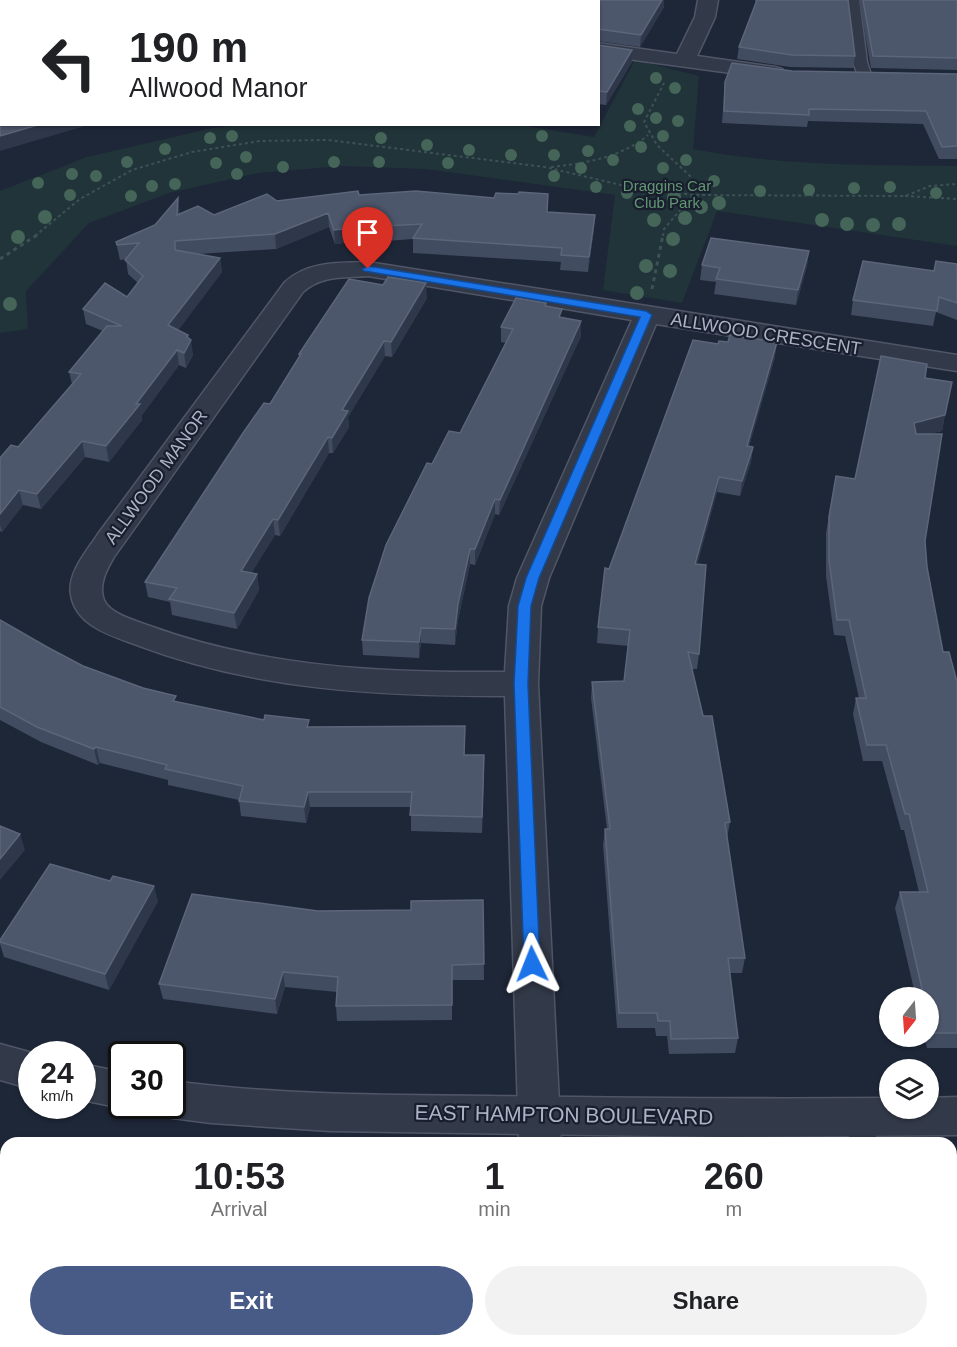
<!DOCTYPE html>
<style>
body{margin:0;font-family:Arial,sans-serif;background:#f2f2f2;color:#202124;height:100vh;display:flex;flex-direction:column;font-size:22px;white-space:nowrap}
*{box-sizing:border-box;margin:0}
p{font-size:20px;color:#757577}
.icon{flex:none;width:33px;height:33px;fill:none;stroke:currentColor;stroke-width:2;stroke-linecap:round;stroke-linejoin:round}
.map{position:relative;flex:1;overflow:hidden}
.details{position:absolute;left:0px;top:1137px;width:957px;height:210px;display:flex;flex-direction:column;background:#fff;border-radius:18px 18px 0 0;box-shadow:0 2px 4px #0004}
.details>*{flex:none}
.top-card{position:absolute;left:0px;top:0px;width:600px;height:126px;box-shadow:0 2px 4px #0004;background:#fff;color:#202124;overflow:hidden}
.needle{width:39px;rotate:197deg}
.tools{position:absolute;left:879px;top:987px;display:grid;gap:12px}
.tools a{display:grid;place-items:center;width:60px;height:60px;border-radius:50%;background:#fff;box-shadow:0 2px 4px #0004;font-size:30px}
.speed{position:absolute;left:18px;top:1041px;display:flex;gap:12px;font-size:30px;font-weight:700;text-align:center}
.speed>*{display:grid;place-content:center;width:78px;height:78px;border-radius:50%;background:#fff;box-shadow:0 2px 4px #0004;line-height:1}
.speed small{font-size:15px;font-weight:400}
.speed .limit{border:3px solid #111;border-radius:9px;background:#fff;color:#111}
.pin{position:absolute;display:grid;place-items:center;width:51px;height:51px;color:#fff;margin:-62px -26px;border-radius:50% 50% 50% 0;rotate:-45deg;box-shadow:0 0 6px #0007}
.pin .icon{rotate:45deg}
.me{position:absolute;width:66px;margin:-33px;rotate:358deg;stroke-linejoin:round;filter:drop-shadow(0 0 4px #0008)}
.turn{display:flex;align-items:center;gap:21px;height:126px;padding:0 30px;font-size:27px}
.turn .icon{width:78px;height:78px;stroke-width:2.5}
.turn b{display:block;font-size:42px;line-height:51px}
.eta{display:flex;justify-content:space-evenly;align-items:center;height:102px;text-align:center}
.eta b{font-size:36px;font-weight:600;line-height:42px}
.cta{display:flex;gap:12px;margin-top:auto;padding:12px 30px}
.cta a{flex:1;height:69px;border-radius:36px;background:#485a86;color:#fff;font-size:24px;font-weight:600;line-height:69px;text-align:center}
.cta a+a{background:#f2f2f2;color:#202124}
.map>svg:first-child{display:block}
.green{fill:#203439}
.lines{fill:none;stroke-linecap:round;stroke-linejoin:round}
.service-casing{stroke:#505666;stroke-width:3}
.minor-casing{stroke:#505666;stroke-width:3}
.tertiary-casing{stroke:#505666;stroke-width:3}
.path-far1{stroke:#3e5156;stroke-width:2;stroke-dasharray:3 3;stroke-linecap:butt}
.path{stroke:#3e5156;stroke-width:3;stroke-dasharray:4 4;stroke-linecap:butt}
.service{fill:#323948;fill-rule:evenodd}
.minor{fill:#323948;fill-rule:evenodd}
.tertiary{fill:#323948;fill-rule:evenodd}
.tree{fill:#446558}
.wall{fill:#424c60}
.shaded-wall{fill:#2f384b}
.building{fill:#4d576b;stroke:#5c6579;stroke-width:1.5}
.route{fill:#1a73e8;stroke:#114b97;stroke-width:1.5}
.labels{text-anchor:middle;stroke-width:4.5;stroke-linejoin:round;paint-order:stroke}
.far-park-label{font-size:15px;fill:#639773;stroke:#181e2d}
.street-label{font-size:18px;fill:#acb3c5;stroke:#181e2d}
.near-street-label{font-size:21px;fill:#acb3c5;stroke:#181e2d}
</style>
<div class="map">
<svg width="957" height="1347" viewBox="0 0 957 1347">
<rect width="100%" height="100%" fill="#1e2738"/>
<path class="green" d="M635,60L699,76L693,149C780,166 869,165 957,166V246L717,211L682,303L603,290L615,195L426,169L342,166L258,173L169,193L89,223L26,291L28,329L0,333V191L87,157L213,128L242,125L513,124L594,137Z"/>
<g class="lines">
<defs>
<g id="service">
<path d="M847,0H859L867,62L872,78L870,81H860L853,62Z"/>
<path d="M859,1106L868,1110L878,1143H850L846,1118L850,1110Z"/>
<path d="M883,1341H913L914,1347H884Z"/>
</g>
<g id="minor">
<path d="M9,0H29V2H10Z"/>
<path d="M407,0H427L407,2Z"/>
<path d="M698,0H718L715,17L697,56L775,67L782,69L785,73L782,77L775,79L598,55V43L677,54L695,17Z"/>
<path d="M368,262L957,355V371L656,324L549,578L541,606L538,684L561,1143H519L505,696C379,696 255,690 137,645C112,636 76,626 71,595C67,573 87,551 98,534L285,282C308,261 338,263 368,262ZM368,276L632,320L517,578L509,606L505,672C384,673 265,668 150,626C136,621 110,614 104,600C98,585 107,569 114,557L303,292C322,275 344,278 368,276Z"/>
<rect x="520" y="1341" width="46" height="6"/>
</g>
<g id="tertiary">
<path d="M0,1044L36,1054H32V1089L0,1080Z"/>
<path d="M82,1064L122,1072V1106H130L122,1108L82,1100Z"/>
<path d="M172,1081C278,1095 384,1095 490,1096C623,1098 756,1099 890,1098V1108H928V1098L957,1097V1135L723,1137L330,1131L211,1123L172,1118L157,1112L154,1106H172Z"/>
</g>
</defs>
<use href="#service" class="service-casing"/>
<use href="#minor" class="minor-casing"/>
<use href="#tertiary" class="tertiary-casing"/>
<g class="path-far1">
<path d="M551,167C586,163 620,158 648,135"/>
<path d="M905,196L957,199"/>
<path d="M35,236L80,199L132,170L192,152L260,141L328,140L545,167L621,185L693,195L905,196L930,186L957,184"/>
<path d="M663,236L664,229L693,195L696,186L690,176L657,145L644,122L664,83"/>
</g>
<g class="path">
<path d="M0,259L37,235"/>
<path d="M652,289L663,235"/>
</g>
<use href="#service" class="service"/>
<use href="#minor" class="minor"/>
<use href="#tertiary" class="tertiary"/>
</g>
<g class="tree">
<circle cx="656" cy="78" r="6"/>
<circle cx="675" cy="88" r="6"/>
<circle cx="638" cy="109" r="6"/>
<circle cx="656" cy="118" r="6"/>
<circle cx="678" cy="121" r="6"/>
<circle cx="630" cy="126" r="6"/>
<circle cx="232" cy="136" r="6"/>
<circle cx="542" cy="136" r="6"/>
<circle cx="663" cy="136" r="6"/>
<circle cx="210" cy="138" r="6"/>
<circle cx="381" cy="138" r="6"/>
<circle cx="427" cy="145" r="6"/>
<circle cx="641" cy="147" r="6"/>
<circle cx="165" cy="149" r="6"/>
<circle cx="469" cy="150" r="6"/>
<circle cx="588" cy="151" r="6"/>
<circle cx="511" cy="155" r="6"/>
<circle cx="554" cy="155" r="6"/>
<circle cx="246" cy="157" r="6"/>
<circle cx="613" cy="160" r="6"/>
<circle cx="686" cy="160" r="6"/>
<circle cx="127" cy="162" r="6"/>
<circle cx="334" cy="162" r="6"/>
<circle cx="379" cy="162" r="6"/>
<circle cx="216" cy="163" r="6"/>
<circle cx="448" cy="163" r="6"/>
<circle cx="283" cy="167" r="6"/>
<circle cx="581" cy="168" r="6"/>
<circle cx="663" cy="168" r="6"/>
<circle cx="72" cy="174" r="6"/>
<circle cx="237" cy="174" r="6"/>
<circle cx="96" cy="176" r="6"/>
<circle cx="554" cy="176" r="6"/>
<circle cx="714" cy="181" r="6"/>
<circle cx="38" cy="183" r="6"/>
<circle cx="175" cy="184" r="6"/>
<circle cx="152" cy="186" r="6"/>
<circle cx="596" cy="187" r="6"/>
<circle cx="890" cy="187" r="6"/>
<circle cx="854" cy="188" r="6"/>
<circle cx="809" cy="190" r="6"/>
<circle cx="760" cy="191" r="6"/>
<circle cx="627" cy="193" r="6"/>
<circle cx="936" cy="193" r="6"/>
<circle cx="70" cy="195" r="6"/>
<circle cx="131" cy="196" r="6"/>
<circle cx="674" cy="197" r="7"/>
<circle cx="719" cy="203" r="7"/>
<circle cx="701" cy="207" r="7"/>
<circle cx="45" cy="217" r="7"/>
<circle cx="685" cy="218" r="7"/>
<circle cx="654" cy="220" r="7"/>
<circle cx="822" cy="220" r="7"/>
<circle cx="847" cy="224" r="7"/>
<circle cx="899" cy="224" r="7"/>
<circle cx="873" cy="225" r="7"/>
<circle cx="18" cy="237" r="7"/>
<circle cx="673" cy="239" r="7"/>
<circle cx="646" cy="266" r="7"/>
<circle cx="670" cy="271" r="7"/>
<circle cx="637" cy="293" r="7"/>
<circle cx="10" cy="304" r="7"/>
</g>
<g class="wall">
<path d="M755,0H848L855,56L853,68L790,67L737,59L739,47L756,2H755Z"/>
<path d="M859,0H957V70L871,68Z"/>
<path d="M598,2L664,7L640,47L598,41Z"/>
<path d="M598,45L632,62L606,105L598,104Z"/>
<path d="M792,71L957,74V159H939L923,124L808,121L807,127L722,123L725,82Z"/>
<path d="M359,195L548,212L594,229L588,272L560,270L561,262L413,253V239L386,241L385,238L335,244L329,227L276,249L198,254L220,258L222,272L178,330L188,335L193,355L186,368L179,365L142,415V420L109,462L85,457L41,509L23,505L2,532L0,531V458L18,447L72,384L69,372L103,331L86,324L83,309L127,297L138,283L128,274L126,259L120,260L116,242L180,214L214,215L277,201Z"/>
<path d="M809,251L807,266L796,305L714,294L716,282L700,280L702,265Z"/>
<path d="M957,264V320L936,312L933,326L851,315L853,300L933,271Z"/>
<path d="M427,298L392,357L385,356L348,417L349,427L333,453H329L280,536L275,535L251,573L257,574L259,590L237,629L172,615L170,602L148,597L145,582L270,404L299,358V354Z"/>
<path d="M562,317L581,336L499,515L495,514L475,565L470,564L458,620L455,645L421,643L419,658L363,655L362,640L432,464L460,433L506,343L501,342V327Z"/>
<path d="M775,357L749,446L753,447L751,462L740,496L717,492L697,564L699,654L697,669H692L730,822L727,838L745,958L742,973H730L738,1038L735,1053L669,1054L667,1036H656L655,1028H617L603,845L605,829H607L591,698L592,682L624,681L628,646L597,643L598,627L609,569Z"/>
<path d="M925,378L945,415L942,431L927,434L925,541L927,567L943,652L957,682V1048H927L924,1036H928V998H916L895,908L900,892H919L904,830H901L882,761H863L853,714L856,698H859L845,636L834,635L826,576V533L836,476L855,479Z"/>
<path d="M0,620L47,647L83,666L177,702L264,720L310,727L465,741V755L484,771L482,833L411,831V807H310L306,823L241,816L239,800L168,785V780L100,763L98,765L41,742L0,720Z"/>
<path d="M483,900L484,980H452V1020L337,1021L336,1006L337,992L285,987L277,1014L163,999L159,984L318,911L411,910Z"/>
<path d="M158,901L109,990L4,957L0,944V940Z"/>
<path d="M0,1156L6,1158V1281L5,1284L0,1283Z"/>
<path d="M657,1341H790L791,1347H658Z"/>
<path d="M927,1341H951L957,1347H928Z"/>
</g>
<g class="shaded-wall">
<path d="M662,0H664V7L640,47L641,35Z"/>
<path d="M632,50V62L606,105L607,92Z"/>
<path d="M41,124H85V126L0,151V136Z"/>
<path d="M178,198L180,212L179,229L177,215Z"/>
<path d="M328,213L329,227L276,249L275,234Z"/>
<path d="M595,215L594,229L588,272L589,257Z"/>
<path d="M387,224L385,226V238L335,244L334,230Z"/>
<path d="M809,251L807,266L796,305L798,290Z"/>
<path d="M220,258L222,272L171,340L168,325Z"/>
<path d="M426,283L427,298L392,357L391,342Z"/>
<path d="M581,321V336L499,515L500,500Z"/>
<path d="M188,335L189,343L191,340L193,355L186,368L184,353L187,337Z"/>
<path d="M384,341L385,356L348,417L349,427L333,453L332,438L342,410Z"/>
<path d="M777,342L775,357L745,461L747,446Z"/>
<path d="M177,350L179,365L142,415V420L109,462L106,446L136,404Z"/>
<path d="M945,415L942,431L911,438L914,423Z"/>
<path d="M328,437L329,453L280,536L278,520Z"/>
<path d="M82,441L85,457L41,509L37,494Z"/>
<path d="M753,447L751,462L740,496L742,481Z"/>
<path d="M719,477L717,492L693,580L695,564Z"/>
<path d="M19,490L23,505L2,532L0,524V514Z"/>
<path d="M495,499V514L475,565V549Z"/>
<path d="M273,519L275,535L243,587L241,571Z"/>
<path d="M470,549V564L458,620L455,645V629L458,604Z"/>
<path d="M257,574L259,590L237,629L234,613Z"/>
<path d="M421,628V643L419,658V642Z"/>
<path d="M96,747L100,763L98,765L94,749Z"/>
<path d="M308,792L310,807L306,823L304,807Z"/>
<path d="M20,834L25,850L0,880V859Z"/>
<path d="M154,886L158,901L109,990L105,974Z"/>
<path d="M283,972L285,987L277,1014L275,999Z"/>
<path d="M0,1267L6,1279L5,1284L0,1274Z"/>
</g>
<g class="building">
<path d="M76,0H374V2H77Z"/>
<path d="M455,0H662L641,35L598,29V2H455Z"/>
<path d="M757,0H848L855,56L792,55L739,47Z"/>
<path d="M863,0H957V58L873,56Z"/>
<path d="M0,24L2,25V124H41L0,136V82L1,69L0,68Z"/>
<path d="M598,45L632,50L607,92L598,91Z"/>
<path d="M732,63L792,71L957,74V146L942,147L926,111L809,109V115L724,111L725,82Z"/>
<path d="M358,191L359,195L416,191L494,198L496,193L518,194L519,192L548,194L547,212L595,215L589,257L561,255L562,248L413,238L422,224L385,226L387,224L334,230L328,213L275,234L175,241V250L220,258L168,325L188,335L187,337L191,340L184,353L177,350L136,404H140L106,446L82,441L37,494L19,490L0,514V458L11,445L18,447L81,374L69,372L107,326H122L83,309L105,283L127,297L143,276L125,260L139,243L117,245L116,242L155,225L178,198L177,215L198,206L214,215L267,194L277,201Z"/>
<path d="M711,238L809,251L798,290L716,279L720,268L702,265Z"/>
<path d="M863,261L934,271L936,261L957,264V303L939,297L937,311L853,300Z"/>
<path d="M388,277L426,283L391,342L384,341L342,410L348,411L332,438L328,437L278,520L273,519L241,571L257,574L234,613L169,599L177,588L145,582L243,433L264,403L270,404L301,354H299L349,279L383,285Z"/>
<path d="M516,298L546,303L545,306L562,309L559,317L581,321L500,500L495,499L475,549H470L458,604L455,629L421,628L419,642L362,640L369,598L386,545L427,463L432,464L449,431L460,433L513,329L501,327Z"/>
<path d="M730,335L777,342L747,446L753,447L742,481L719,477L695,564L706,565L699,654L688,652L703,716H712L730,822L725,823L745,958H728L738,1038L671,1039L670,1021H658L657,1013H619L605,829H610L592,682L624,681L630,630L598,627L605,568L609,569L693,340L718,344L719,341L728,342Z"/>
<path d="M881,356L927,364L925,378L952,382L945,415L914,423L916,434H942L925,541L927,567L943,652H949L957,682V1033H932L928,1017V998H924L900,892H928L909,814H905L886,745H867L856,698H866L849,620H837L829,560V517L836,476L855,479Z"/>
<path d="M0,620L47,647L83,666L143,688L176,696L173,701L264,720L265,715L309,720L307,727L465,726L464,755H484L482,817L410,815L412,792H308L304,807L239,801L243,786L165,769L167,765L96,747L94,749L37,727L0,707Z"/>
<path d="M0,826L20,834L0,859Z"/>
<path d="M50,864L110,881L113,876L154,886L105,974L0,942V940Z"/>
<path d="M192,894L318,911L411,910V901L483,900L484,964L452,965V1005L336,1006L338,977L283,972L275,999L159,984Z"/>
<path d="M0,1156L6,1158V1268L0,1267Z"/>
<path d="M951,1181L957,1209V1347H932L931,1341H951Z"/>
<path d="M332,1341H398V1347H331Z"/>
<path d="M661,1341H790L791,1347H661Z"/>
</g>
<path class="route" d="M368,266L646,311L652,315L539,578L531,606L528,684L540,964L537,968H526L524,964L514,684L518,606L526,578L640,317L364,271L362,269Z"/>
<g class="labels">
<g class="far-park-label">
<text x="667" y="191">Draggins Car<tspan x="667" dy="17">Club Park</tspan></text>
</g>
<g class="street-label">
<text transform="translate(766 334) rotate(9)" y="6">ALLWOOD CRESCENT</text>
<text transform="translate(156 477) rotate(-54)" y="6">ALLWOOD MANOR</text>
</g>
<g class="near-street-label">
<text transform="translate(564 1115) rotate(1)" y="7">EAST HAMPTON BOULEVARD</text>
</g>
</g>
</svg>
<div class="tools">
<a><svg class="needle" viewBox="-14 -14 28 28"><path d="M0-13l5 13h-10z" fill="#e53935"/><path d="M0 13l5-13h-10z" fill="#757577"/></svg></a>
<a><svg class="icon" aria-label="layers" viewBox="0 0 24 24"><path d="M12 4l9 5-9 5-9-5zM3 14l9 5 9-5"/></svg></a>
</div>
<div class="speed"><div>24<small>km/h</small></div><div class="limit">30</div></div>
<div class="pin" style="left:368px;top:269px;background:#d93025"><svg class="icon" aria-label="arrive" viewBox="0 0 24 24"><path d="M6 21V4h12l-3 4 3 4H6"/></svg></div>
<svg class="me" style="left:532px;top:964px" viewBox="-20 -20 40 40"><path d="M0-17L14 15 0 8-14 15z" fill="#1a73e8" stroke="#fff" stroke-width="4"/></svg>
<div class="top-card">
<div class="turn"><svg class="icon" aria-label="left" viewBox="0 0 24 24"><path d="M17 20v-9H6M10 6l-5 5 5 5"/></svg><div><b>190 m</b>Allwood Manor</div></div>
</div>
<section class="details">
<div class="eta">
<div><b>10:53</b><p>Arrival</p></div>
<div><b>1</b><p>min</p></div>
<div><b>260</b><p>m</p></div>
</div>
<div class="cta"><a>Exit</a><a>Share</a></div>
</section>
</div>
